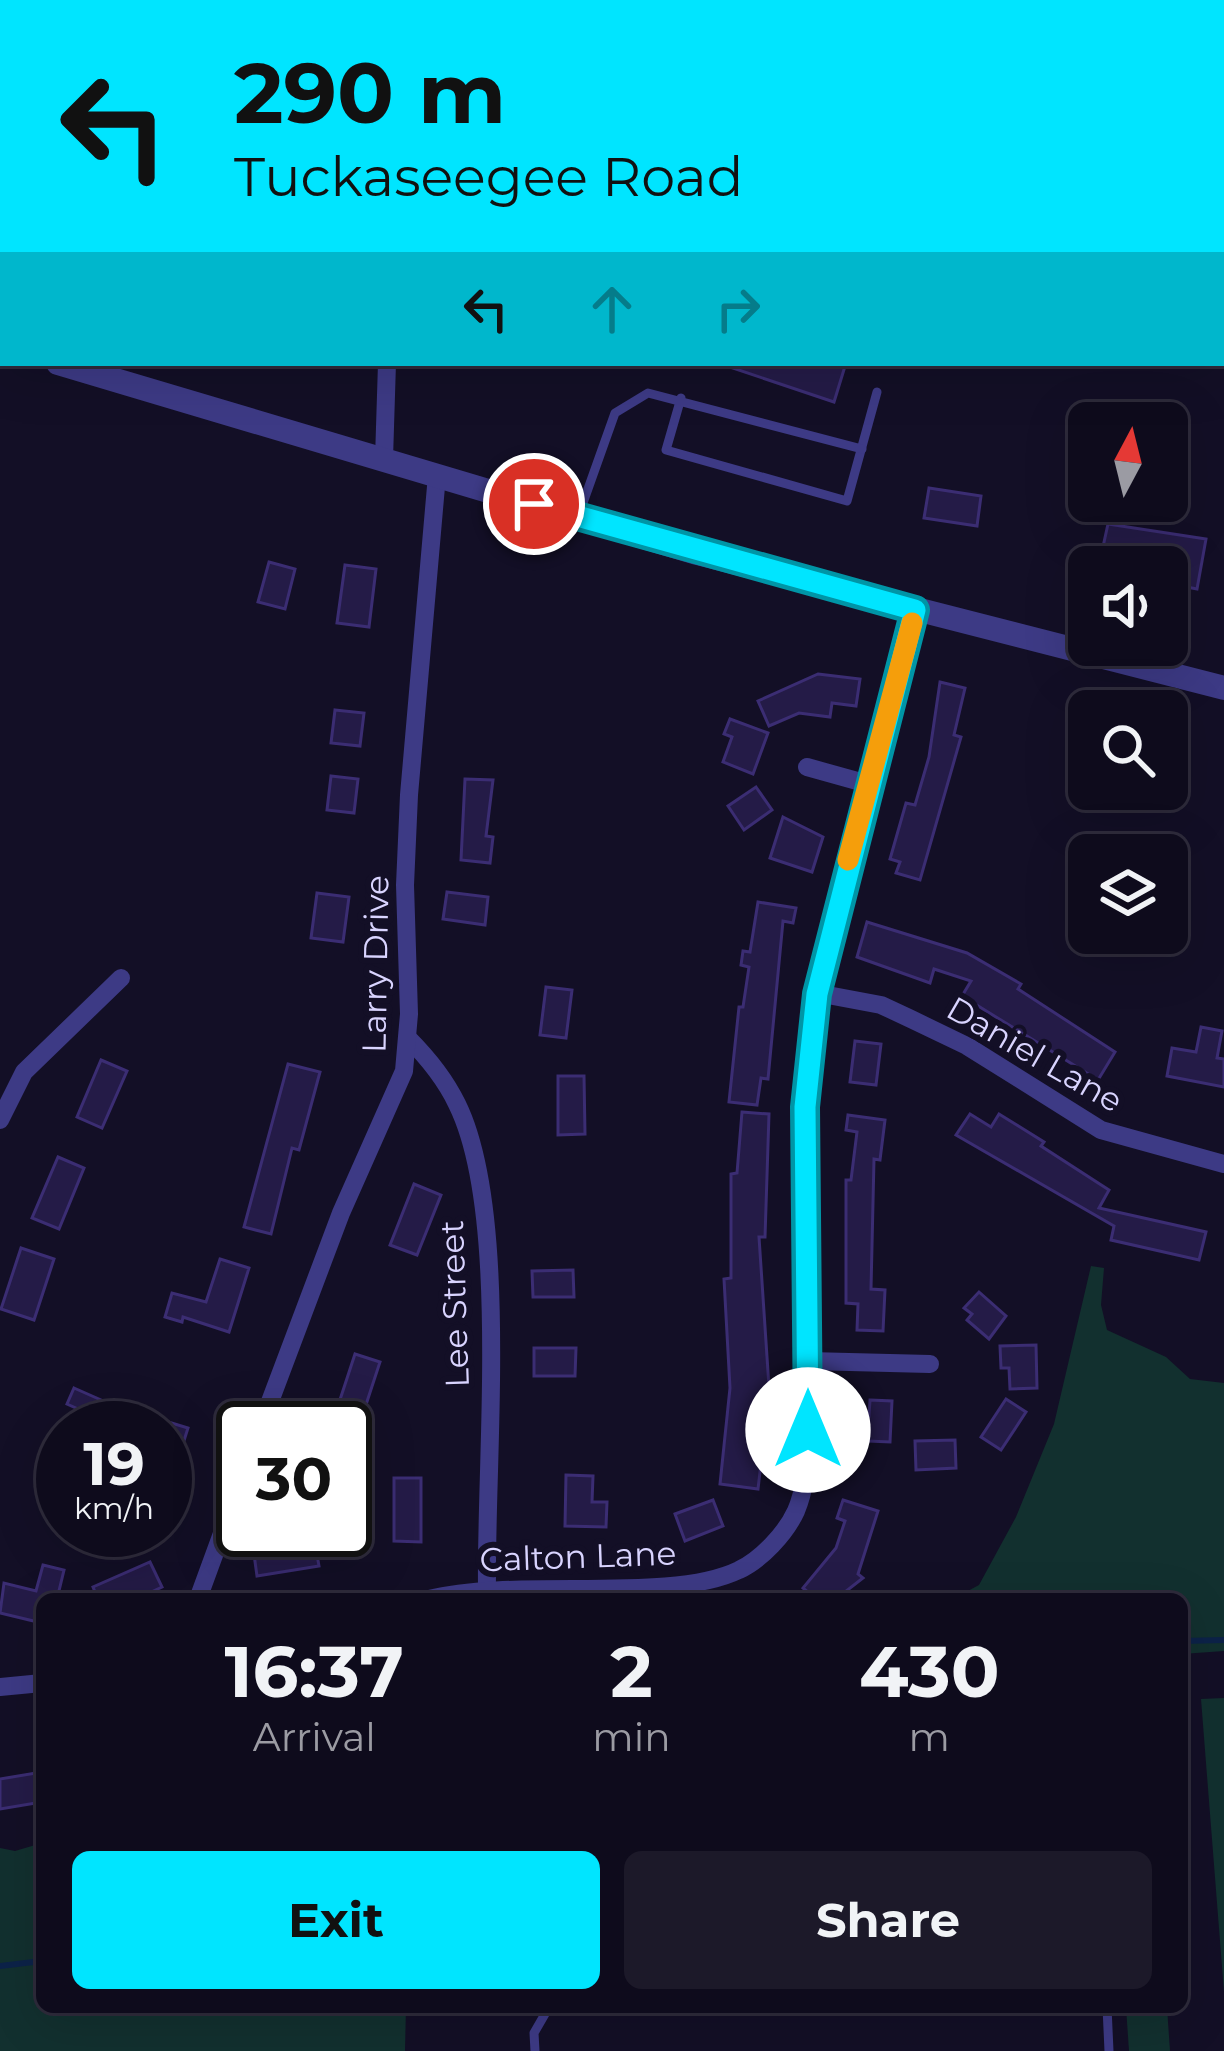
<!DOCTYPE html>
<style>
body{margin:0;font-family:Montserrat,sans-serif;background:#1c1929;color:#f1f3f6;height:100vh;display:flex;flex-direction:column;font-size:45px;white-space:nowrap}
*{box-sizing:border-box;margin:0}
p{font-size:39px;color:#9b9ba3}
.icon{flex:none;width:66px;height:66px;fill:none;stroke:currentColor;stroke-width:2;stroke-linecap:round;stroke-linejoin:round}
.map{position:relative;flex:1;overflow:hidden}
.panel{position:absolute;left:36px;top:1593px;width:1152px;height:420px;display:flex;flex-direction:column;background:#0e0b1c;border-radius:18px;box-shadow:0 12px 48px #0002,0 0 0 3px #2e2b3b}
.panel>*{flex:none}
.top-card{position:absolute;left:0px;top:0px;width:1224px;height:366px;box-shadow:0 12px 48px #0002,0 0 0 3px #2e2b3b;background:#00e5ff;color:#111;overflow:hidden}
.needle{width:78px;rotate:7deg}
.buttons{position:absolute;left:1068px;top:402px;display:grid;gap:24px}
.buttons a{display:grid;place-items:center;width:120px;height:120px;border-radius:18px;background:#0e0b1c;box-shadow:0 12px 48px #0002,0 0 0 3px #2e2b3b;font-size:60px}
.speed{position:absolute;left:36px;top:1401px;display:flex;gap:24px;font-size:60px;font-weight:700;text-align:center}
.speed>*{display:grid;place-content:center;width:156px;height:156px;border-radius:50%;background:#0e0b1c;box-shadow:0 12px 48px #0002,0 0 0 3px #2e2b3b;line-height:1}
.speed small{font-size:30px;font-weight:400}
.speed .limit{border:6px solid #111;border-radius:18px;background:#fff;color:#111}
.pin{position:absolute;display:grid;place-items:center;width:102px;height:102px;color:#fff;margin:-51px;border:6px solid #fff;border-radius:50%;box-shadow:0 3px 12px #0007}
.me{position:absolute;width:132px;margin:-66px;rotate:0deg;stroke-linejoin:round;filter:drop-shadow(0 0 9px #0008)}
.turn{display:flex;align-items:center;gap:42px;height:252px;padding:0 36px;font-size:54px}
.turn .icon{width:156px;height:156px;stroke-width:2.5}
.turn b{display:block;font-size:84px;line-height:102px}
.lanes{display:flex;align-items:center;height:114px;padding:0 36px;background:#0003;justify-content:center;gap:60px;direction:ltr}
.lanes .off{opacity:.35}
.eta{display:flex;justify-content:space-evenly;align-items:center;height:204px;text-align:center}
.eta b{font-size:72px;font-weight:700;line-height:84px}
.button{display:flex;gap:24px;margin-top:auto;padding:24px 36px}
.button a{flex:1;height:138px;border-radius:18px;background:#00e5ff;color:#111;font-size:48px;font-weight:700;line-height:138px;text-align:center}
.button a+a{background:#1c1929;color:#f1f3f6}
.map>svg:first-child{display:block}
.green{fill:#12302f}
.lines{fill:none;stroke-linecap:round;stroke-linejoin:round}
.stream{stroke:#0c2248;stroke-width:6}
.building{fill:#241b47;stroke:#3b2d73;stroke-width:3}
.service{stroke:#3d3a85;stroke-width:9}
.minor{stroke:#3d3a85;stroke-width:18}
.tertiary{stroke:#3d3a85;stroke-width:24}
.route-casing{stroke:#0095a6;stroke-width:30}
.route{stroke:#00e5ff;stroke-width:21}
.slow{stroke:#f59e0b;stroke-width:21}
.labels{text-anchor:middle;stroke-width:12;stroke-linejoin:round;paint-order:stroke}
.street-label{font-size:33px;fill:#d9d4ff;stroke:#130f26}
</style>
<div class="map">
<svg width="1224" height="2051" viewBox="0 0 1224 2051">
<rect width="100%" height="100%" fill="#130f26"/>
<g class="green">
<path d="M821,0H1123L823,3Z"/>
<path d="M1091,1266L1104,1268L1101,1305L1107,1330L1166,1357L1190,1379L1224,1383V1651L1182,1654V1599H953L979,1585L1016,1517L1054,1424Z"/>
<path d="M1224,1698V1992L1201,1699Z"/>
<path d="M42,1843V2007H406L405,2051H0V1848L15,1851Z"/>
<path d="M1126,2007H1167L1170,2051H1129Z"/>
</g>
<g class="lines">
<g class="stream">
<path d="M1182,1641L1224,1640"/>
<path d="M0,1966L42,1961"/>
</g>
</g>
<g class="building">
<path d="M718,363H846L834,402Z"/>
<path d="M929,488L981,496L977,526L924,518Z"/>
<path d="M1108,524L1206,539L1197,589L1176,585L1178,574L1167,567L1099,565Z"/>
<path d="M269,562L295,569L285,609L258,602Z"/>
<path d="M345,565L376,569L369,627L337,623Z"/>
<path d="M818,674L860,679L856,706L832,703L830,717L799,713L769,726L758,701Z"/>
<path d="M940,682L965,688L954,735L961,737L920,880L896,873L900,862L890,859L906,803L915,805L929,757Z"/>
<path d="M335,710L364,713L360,746L331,743Z"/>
<path d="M730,719L768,733L753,774L723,762L732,737L724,734Z"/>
<path d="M331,776L358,779L354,813L327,810Z"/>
<path d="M465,779L493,780L486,836L493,837L490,863L461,860Z"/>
<path d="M756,787L772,810L744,830L728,806Z"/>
<path d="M783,817L823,837L812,872L770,858Z"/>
<path d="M447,892L488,897L485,925L443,919Z"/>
<path d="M317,893L349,897L343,942L311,938Z"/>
<path d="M758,902L796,908L793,923L783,921L768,1079L761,1078L757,1105L729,1102L739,1007H743L749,967L741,965L743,951L750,952Z"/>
<path d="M867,922L967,953L1021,984L1018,989L1115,1052L1098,1080L962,996L971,981L934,969L930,983L857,957Z"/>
<path d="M546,987L572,990L566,1038L540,1035Z"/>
<path d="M1201,1027L1222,1031L1217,1058L1224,1059V1087L1167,1076L1172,1048L1196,1052Z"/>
<path d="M855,1041L881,1044L876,1085L850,1082Z"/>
<path d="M101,1060L127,1071L102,1128L77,1117Z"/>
<path d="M288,1064L320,1072L299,1150L292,1148L271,1234L244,1227Z"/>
<path d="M558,1076H584L585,1134L558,1135Z"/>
<path d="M742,1112L769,1114L765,1237H759L769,1387L767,1409L755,1408L751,1444L763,1446L758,1489L720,1484L730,1388L724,1279L731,1278V1174L737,1173Z"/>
<path d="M970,1114L991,1127L999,1114L1044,1142L1041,1146L1109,1190L1099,1208L1206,1232L1199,1260L1111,1240L1114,1226L956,1135Z"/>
<path d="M848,1115L885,1120L880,1160L874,1159L871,1289L885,1290L883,1331L857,1330L858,1304L846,1303V1180H851L857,1132L846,1130Z"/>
<path d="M58,1157L84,1168L59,1229L32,1218Z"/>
<path d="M414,1184L441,1195L417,1255L390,1245Z"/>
<path d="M21,1248L54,1259L34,1320L1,1309Z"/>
<path d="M220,1259L249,1268L229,1332L183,1317L182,1322L165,1317L172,1293L206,1302Z"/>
<path d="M573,1270L574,1297H533L532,1271Z"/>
<path d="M979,1292L1006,1316L989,1339L967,1320L972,1314L964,1308Z"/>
<path d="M1036,1345L1037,1388L1010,1389L1009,1368H1001L1000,1346Z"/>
<path d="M534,1348H576L575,1376H534Z"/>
<path d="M355,1354L380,1362L358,1429L333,1421Z"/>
<path d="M74,1388L110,1404L103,1420L67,1404Z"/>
<path d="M1006,1399L1026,1412L1001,1450L981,1437Z"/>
<path d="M870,1400L892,1401L890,1442L845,1440L846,1414L869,1416Z"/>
<path d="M165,1421L188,1428L168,1491H165Z"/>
<path d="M955,1440L956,1468L916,1470L915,1441Z"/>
<path d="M566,1475L593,1476L592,1502H607L606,1527L565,1526Z"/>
<path d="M394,1478H421V1542L394,1541Z"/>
<path d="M713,1500L723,1526L685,1541L675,1514Z"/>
<path d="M843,1500L878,1511L858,1574L863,1578L836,1599H816L803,1588L836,1548L845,1521L837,1518Z"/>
<path d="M314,1538L319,1566L257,1576L253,1547Z"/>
<path d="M150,1562L162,1587L136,1599H98L93,1587Z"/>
<path d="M43,1565L64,1570L57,1599H42V1623L0,1613L4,1583L36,1591Z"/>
<path d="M42,1772V1802L0,1809V1779Z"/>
</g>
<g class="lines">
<g class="service">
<path d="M209,0L212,3"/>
<path d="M286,3V0"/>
<path d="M1221,77H1224"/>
<path d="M681,398L666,450L847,501L877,392"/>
<path d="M578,517L615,413L648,393L862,449"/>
<path d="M1107,2007L1109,2051"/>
<path d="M535,2051L534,2033L549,2007"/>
</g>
<g class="minor">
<path d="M384,459L387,363"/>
<path d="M807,767L868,784"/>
<path d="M817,993L881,1005L911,1019L967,1046L1101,1130L1224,1164"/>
<path d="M408,1038C427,1057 445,1079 457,1104C510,1211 485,1462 487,1588"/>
<path d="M0,1120L24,1072L121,978"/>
<path d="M809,1361L930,1364"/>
<path d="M260,1428L341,1213L404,1071L409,1014L405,885L409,795L437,475"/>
<path d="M198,1599L243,1476"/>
<path d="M429,1599C518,1577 669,1604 739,1570C761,1560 786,1533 796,1511C807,1485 807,1457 809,1430L805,1107L817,993L915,611"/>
<path d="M0,1687L42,1683"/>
</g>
<g class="tertiary">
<path d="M0,346L3,347"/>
<path d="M58,363L697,553L1224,688"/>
</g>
</g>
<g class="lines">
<defs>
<path id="route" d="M534,504L915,610L817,994L805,1107L808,1430"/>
</defs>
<use href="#route" class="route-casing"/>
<use href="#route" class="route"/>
<path class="slow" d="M848,860L912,623"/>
</g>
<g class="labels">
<g class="street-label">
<text transform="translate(375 964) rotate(-89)" y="12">Larry Drive</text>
<text transform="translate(1035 1054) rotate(30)" y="12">Daniel Lane</text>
<text transform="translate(454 1304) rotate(-92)" y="12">Lee Street</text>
<text transform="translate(578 1556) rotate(-2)" y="12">Calton Lane</text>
</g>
</g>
</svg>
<div class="buttons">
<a><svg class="needle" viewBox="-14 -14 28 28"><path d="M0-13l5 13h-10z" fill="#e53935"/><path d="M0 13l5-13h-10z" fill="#9b9ba3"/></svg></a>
<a><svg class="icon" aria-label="sound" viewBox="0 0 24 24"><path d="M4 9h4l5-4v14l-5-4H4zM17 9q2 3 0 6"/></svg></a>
<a><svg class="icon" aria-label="search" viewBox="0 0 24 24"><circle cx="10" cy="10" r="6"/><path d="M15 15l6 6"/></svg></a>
<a><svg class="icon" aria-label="layers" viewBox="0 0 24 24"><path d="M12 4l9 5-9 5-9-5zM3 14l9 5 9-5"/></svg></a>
</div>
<div class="speed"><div>19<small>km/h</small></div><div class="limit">30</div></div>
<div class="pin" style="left:534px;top:504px;background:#d93025"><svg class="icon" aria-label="arrive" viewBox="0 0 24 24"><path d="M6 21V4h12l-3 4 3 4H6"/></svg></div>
<svg class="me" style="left:808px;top:1430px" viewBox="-20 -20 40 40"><circle r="19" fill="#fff"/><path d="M0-13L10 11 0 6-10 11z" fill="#00e5ff"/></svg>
<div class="top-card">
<div class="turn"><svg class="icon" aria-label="left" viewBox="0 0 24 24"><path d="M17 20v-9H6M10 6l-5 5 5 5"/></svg><div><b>290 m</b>Tuckaseegee Road</div></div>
<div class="lanes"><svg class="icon" aria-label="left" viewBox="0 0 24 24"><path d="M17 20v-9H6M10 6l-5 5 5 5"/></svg><svg class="icon off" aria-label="ahead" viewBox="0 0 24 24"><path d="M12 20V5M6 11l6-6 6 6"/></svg><svg class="icon off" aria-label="right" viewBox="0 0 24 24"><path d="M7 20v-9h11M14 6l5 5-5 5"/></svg></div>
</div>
<section class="panel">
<div class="eta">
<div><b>16:37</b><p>Arrival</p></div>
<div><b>2</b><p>min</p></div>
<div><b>430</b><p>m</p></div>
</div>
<div class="button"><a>Exit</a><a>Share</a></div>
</section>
</div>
